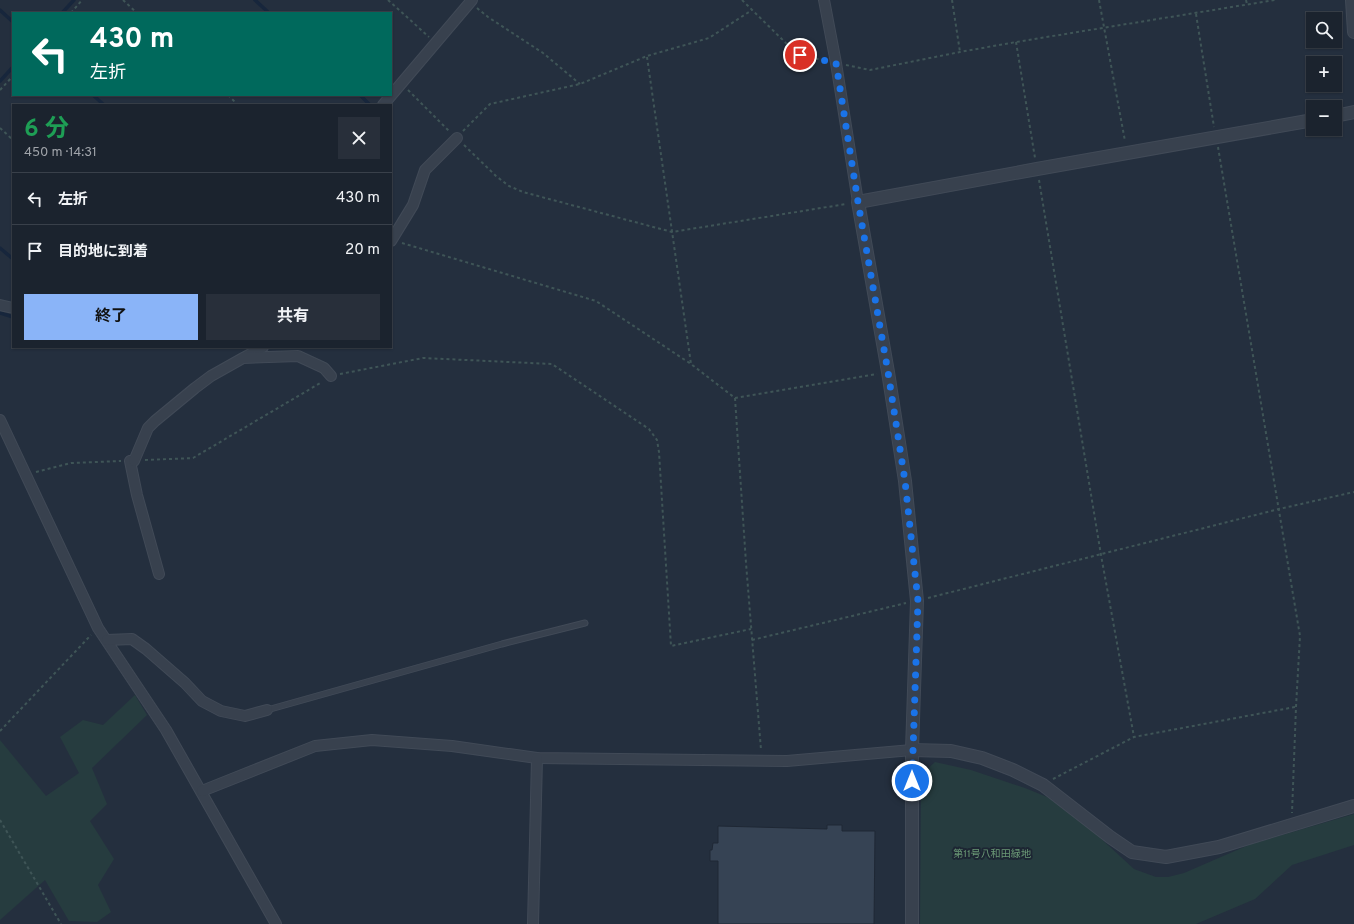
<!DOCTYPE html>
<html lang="ja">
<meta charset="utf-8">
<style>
body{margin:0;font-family:Overpass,"Noto Sans JP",sans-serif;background:#282f3a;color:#f1f3f6;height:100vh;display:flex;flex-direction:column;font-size:15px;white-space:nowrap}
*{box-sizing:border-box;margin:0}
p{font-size:13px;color:#a0a4aa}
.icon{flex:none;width:22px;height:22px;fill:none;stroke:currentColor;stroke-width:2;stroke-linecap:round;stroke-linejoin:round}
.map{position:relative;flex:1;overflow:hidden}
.drawer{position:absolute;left:12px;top:104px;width:380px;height:244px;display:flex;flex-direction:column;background:#1b232e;border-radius:0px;box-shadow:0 1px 3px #0004,0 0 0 1px #39404a}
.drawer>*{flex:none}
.guide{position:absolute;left:12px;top:12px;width:380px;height:84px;border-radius:0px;box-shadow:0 1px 3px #0004,0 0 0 1px #39404a;background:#00695c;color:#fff;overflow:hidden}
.buttons{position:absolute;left:1306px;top:12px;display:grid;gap:8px}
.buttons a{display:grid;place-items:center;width:36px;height:36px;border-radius:0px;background:#1b232e;box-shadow:0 1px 3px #0004,0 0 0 1px #39404a;font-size:20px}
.pin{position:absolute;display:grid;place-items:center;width:34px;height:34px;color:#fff;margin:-17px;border:2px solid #fff;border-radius:50%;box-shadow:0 1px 4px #0007}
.me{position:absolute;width:44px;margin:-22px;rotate:0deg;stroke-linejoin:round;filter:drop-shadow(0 0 3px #0008)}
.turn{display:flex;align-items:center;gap:14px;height:84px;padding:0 12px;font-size:18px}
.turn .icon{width:52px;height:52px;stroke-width:2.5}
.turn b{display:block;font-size:28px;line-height:34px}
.round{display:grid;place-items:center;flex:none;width:42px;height:42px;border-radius:0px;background:#282f3a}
.summary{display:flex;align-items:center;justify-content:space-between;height:68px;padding:0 12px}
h1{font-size:24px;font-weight:700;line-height:30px;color:#1e9e55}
.action{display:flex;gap:8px;margin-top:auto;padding:8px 12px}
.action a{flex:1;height:46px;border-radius:0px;background:#8ab4f8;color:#111;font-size:16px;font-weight:700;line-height:46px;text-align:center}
.action a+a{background:#282f3a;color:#f1f3f6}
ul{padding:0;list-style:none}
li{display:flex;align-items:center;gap:12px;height:52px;padding:0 12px;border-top:1px solid #39404a}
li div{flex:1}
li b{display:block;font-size:15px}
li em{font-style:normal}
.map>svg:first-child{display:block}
.green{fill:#263c3f}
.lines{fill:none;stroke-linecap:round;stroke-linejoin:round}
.stream{stroke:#17263c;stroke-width:3.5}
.building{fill:#364354;stroke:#1f2835}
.service-casing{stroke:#414a57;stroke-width:7}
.minor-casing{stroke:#414a57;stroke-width:12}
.tertiary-casing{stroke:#414a57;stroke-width:14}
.path{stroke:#3f5557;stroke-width:2;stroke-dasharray:3 3;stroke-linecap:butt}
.service{stroke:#38414e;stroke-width:5}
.minor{stroke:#38414e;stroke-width:10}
.tertiary{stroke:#38414e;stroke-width:12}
.route{stroke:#1a73e8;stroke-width:7;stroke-dasharray:0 12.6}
.labels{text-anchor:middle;stroke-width:4;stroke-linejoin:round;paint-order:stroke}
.park-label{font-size:10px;fill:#6b9a76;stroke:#1d2633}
</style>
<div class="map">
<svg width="1354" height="924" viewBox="0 0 1354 924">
<rect width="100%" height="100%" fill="#242f3e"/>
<g class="green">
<path d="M135,695L147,715L92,768L107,804L90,821L114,859L98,885L111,912L97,922L69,921L45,880L0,920V740L46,796L79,773L60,737L83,720L103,725Z"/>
<path d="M935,762L971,770L1025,788L1052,799L1072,812L1134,869L1156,877H1168L1184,873L1251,844L1354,814V845L1292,865L1255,899L1196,924H920L921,775Z"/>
</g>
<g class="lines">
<g class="stream">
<path d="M255,0L269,13"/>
<path d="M0,10L13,22"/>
<path d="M62,13L74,0"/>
<path d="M0,81L13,67"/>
<path d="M93,95L104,105"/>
<path d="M360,95L370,105"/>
<path d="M0,248L13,259"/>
<path d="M0,313L13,317"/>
</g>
</g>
<path class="building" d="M827,825H842V831H875L874,924H718V861H710V850H712L713,843H718V826L827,829Z"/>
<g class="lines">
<defs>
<path id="service" d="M267,710L502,644L585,623"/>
<g id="minor">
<path d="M824,0L836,63L858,202"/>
<path d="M383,105L472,0"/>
<path d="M391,241L413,205L425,170L457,138"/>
<path d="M0,305L13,308"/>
<path d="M245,357L263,347"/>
<path d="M0,420L98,628L166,730L276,924"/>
<path d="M130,461L137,495L159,574"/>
<path d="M134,461L148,428L155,421L195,388L211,376L243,358L298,356L324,368L331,376"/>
<path d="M107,640L132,639L146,649L185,683L202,701L221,711L245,716L267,710"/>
<path d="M202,791L315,746L372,740L452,746L537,758L787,761L912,750"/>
<path d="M533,924L537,758"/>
</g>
<g id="tertiary">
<path d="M1352,0L1354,32"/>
<path d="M1335,116L1354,112"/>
<path d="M912,750L951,751L982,758L1013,770L1043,785L1110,837L1132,852L1166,857L1219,847L1354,806"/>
<path d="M912,924V750L917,601L905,481L888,372L858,202L1037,169L1313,120"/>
</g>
</defs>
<use href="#service" class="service-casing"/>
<use href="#minor" class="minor-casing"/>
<use href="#tertiary" class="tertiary-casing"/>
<g class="path">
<path d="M123,0L137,13"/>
<path d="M388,0L429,37"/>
<path d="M742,0L792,49L800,55L826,61"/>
<path d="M952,0L960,52"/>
<path d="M1099,0L1125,141"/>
<path d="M1246,0L1247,4"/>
<path d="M477,8L488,17L543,53L580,84"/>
<path d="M71,13L82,0"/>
<path d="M1196,14L1214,127"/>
<path d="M1016,42L1035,158"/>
<path d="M647,57L691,364"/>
<path d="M846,65L870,70L960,52L1016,42L1275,0"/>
<path d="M0,90L13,76"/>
<path d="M408,90L450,132"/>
<path d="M228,95L238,105"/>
<path d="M0,128L13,140"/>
<path d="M463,131L490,104L580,84L647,56L709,38L752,10"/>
<path d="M464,145L496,176L509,186L523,192L672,232L846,204"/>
<path d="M1218,147L1300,636L1296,707L1292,813"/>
<path d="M1039,180L1101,555L1134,737"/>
<path d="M402,243L596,301L691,364L735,398L877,374"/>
<path d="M340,374L423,358L552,364L649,429L657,440L659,452L671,646L751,629"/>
<path d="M735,398L746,563L761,750"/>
<path d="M145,460L193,458L322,382"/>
<path d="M36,472L71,463L121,461"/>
<path d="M928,598L1279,509L1354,492"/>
<path d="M752,640L906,603"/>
<path d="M0,731L91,635"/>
<path d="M1053,779L1134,737L1295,707"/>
<path d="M0,820L61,924"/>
</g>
<use href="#service" class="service"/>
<use href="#minor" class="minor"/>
<use href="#tertiary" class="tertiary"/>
</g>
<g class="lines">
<path class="route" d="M800,55L836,63L858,202L888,372L905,481L918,601L912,781"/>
</g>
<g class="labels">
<g class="park-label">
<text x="992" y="857">第11号八和田緑地</text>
</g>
</g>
</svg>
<div class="buttons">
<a><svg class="icon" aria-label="search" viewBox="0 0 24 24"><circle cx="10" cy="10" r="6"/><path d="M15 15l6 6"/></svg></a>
<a>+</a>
<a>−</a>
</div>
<div class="pin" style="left:800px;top:55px;background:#d93025"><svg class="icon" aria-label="arrive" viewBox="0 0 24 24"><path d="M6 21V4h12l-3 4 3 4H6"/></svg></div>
<svg class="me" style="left:912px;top:781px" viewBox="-20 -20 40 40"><circle r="17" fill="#1a73e8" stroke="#fff" stroke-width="3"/><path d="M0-11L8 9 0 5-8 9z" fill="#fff"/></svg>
<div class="guide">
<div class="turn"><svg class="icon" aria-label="left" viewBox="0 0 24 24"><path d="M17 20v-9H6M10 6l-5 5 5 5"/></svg><div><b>430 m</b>左折</div></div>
</div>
<section class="drawer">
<div class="summary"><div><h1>6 分</h1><p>450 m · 14:31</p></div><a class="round"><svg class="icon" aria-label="close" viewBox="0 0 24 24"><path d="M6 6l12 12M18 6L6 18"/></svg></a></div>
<ul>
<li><svg class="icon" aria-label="left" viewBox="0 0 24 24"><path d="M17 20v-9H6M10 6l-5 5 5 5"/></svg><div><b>左折</b></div><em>430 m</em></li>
<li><svg class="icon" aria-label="arrive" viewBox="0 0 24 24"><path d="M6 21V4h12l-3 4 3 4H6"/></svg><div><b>目的地に到着</b></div><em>20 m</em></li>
</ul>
<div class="action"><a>終了</a><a>共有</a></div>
</section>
</div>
